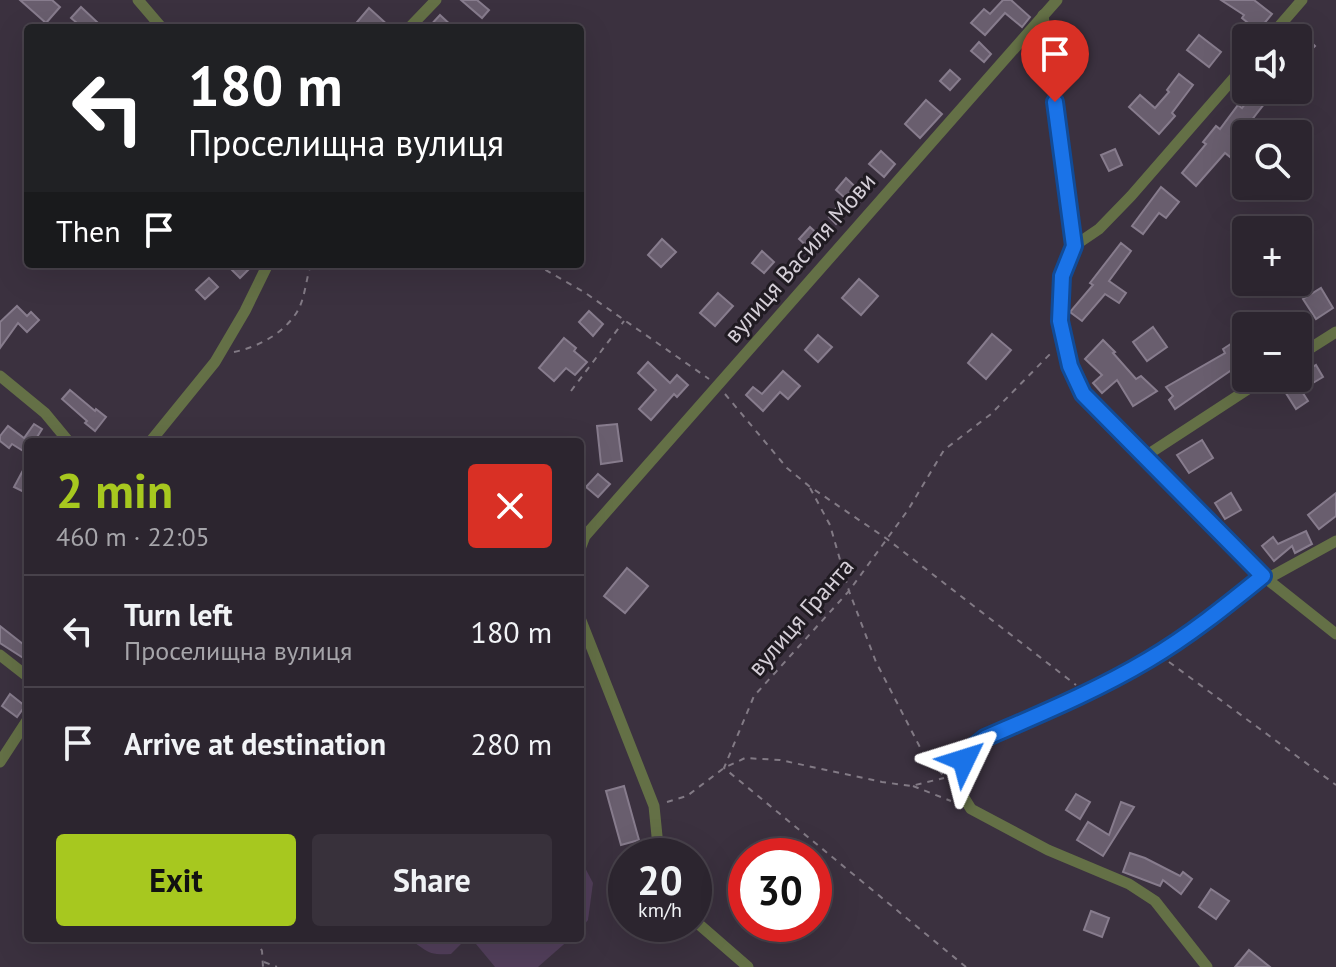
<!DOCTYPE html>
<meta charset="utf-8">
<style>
body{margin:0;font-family:"PT Sans",sans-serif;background:#38313b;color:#f1f3f6;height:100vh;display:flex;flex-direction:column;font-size:30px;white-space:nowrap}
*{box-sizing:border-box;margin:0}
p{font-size:26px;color:#a6a5aa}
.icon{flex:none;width:44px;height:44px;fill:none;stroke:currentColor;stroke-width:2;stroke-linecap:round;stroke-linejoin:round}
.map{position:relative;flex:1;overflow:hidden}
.drawer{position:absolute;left:24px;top:438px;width:560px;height:504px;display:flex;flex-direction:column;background:#2c252f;border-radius:8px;box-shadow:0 8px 32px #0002,0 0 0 2px #48424b}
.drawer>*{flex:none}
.top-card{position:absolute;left:24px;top:24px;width:560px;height:244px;border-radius:8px;box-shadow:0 8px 32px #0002,0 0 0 2px #48424b;background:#202124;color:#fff;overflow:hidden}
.buttons{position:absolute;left:1232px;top:24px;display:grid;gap:16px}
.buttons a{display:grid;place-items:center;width:80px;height:80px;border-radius:8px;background:#2c252f;box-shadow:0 8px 32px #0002,0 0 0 2px #48424b;font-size:40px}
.speed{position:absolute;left:608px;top:838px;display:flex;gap:16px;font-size:40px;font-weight:700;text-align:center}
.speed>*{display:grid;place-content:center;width:104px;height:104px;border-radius:50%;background:#2c252f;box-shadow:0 8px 32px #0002,0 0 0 2px #48424b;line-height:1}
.speed small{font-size:20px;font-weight:400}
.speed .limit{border:12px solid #d22;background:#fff;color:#111}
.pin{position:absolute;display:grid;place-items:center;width:68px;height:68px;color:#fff;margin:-82px -34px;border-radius:50% 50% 50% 0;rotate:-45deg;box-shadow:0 0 8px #0007}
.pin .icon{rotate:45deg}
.me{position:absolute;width:88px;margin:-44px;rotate:49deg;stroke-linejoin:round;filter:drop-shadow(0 0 6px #0008)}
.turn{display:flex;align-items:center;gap:28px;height:168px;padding:0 32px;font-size:36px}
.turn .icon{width:104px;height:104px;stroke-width:2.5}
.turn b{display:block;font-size:56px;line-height:68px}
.then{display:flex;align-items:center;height:76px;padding:0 32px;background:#0003;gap:16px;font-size:30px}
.round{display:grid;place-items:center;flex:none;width:84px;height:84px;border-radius:8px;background:#38313b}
.summary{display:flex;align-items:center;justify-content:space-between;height:136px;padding:0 32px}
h1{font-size:48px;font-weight:700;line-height:60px;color:#a7c81f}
.button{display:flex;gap:16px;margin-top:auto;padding:16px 32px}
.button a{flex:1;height:92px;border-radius:8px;background:#a7c81f;color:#111;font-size:32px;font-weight:700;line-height:92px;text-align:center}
.button a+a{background:#38313b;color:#f1f3f6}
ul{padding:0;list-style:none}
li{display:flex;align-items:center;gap:24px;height:112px;padding:0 32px;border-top:2px solid #48424b}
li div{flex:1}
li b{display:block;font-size:30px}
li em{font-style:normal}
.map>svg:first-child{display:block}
.green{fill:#523f5b}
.building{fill:#695e6e;stroke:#877c8d;stroke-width:2}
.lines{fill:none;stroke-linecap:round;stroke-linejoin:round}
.path{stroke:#827a85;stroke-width:2;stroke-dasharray:6 6;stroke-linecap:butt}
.street{stroke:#647046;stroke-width:11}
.route-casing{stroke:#114b97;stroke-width:20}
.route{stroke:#1a73e8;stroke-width:14}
.labels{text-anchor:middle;stroke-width:6;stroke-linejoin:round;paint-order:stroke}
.street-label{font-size:24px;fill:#d5cfd8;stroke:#201b22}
</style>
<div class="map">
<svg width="1336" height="967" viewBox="0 0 1336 967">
<rect width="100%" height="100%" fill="#3b313f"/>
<g class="green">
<path d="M580,858L593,883L588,920L580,930Z"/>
<path d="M405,938H467L451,954C422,956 427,947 405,938Z"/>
<path d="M471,938H571L538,967H495Z"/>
</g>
<g class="building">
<path d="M20,0H52L60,7L46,23Z"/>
<path d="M461,0H477L489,10L482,18Z"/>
<path d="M1003,0H1011L1030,17L1022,27L1005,13L985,35L971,23L984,9L990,14Z"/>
<path d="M1221,0H1254L1272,14L1258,31L1242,18L1244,15Z"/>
<path d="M81,7L97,22L91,28H83L71,18Z"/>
<path d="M369,8L391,28H352Z"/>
<path d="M440,15L454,28H428Z"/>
<path d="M1298,30L1315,46L1307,54L1298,46Z"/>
<path d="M1199,35L1221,52L1209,67L1187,50Z"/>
<path d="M979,42L991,54L984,62L971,51Z"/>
<path d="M950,70L960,79L950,90L940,81Z"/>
<path d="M1179,74L1193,85L1172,113L1175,116L1159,134L1129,107L1140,95L1155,108L1169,92L1167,90Z"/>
<path d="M1255,90H1275L1237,139L1246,145V157L1240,165L1225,153L1196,186L1182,173L1206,144L1203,142L1216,126L1220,129L1238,105L1242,108Z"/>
<path d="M926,100L942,114L920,138L905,124Z"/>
<path d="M1115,149L1122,165L1109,171L1101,155Z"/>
<path d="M881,151L895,164L884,177L869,164Z"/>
<path d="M846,178L865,196L855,207L853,205L836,224L829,217L845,198L836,190Z"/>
<path d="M1161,187L1179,202L1166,218L1159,213L1143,234L1132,226Z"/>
<path d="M810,227L822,238L811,250L799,239Z"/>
<path d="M662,239L676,252L661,267L648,255Z"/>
<path d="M1121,243L1131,251L1109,281L1126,293L1119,303L1105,294L1082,321L1070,312L1093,285L1090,283Z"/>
<path d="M762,251L774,262L764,273L752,263Z"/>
<path d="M226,264H254L240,278Z"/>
<path d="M209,278L218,287L205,299L196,290Z"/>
<path d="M859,279L878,296L861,315L842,298Z"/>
<path d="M1321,288L1333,308L1316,319L1303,299Z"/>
<path d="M718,293L733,306L715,326L700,313Z"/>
<path d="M17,306L27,316L31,312L39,320L27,332L18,323L0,348V322Z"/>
<path d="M589,311L603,324L593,336L579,322Z"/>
<path d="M1279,312L1288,326H1257Z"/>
<path d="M1153,327L1167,347L1147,361L1133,342Z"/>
<path d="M992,334L1011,350L986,379L968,363Z"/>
<path d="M1246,334V360L1175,409L1169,400L1173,396L1166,387L1225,353L1223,349Z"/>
<path d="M818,335L832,347L818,362L805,350Z"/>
<path d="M564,338L576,348L574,351L587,362L575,375L566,368L554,381L539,368Z"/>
<path d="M1103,340L1115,352L1113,353L1136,379L1141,376L1157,391L1133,406L1117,380L1102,393L1093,383L1102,375L1085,359Z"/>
<path d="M648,362L670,383L677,375L688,385L677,397L674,394L651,420L639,409L656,390L638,373Z"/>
<path d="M1316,365L1323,377L1301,390L1308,401L1296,409L1279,382L1286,378H1298V376Z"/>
<path d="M783,371L800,386L788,399L780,392L763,411L746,395L753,387L762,394Z"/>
<path d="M70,390L95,411L96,409L106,417L95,431L85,423L87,421L62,399Z"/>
<path d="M34,424L42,429L34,442H28V454L12,444L9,448L0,441V436L8,426L24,438Z"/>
<path d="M617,424L622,461L601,464L597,426Z"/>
<path d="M1202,440L1213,458L1189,473L1177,455Z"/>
<path d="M28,461V494L14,487Z"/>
<path d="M598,474L610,484L598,497L586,487Z"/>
<path d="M1231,493L1241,510L1225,519L1215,503Z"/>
<path d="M1336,493V516L1319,529L1308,515Z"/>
<path d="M1306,531L1312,544L1295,553L1292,546L1274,561L1262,546L1273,537L1278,544Z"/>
<path d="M627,568L648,586L625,613L604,596Z"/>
<path d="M0,626L28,648V661L0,643Z"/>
<path d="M10,694L25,706L17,717L2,706Z"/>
<path d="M624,786L639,840L621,845L606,791Z"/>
<path d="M1076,794L1090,802L1080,819L1066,810Z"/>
<path d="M1121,802L1134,807L1103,856L1077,840L1088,822L1109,835Z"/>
<path d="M1130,853L1145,858L1180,876L1183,872L1192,879L1181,894L1163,880L1160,886L1123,872Z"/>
<path d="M1211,889L1229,901L1216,919L1199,907Z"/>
<path d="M1091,911L1109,918L1102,937L1084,930Z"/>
<path d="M1249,950L1270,967H1235Z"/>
</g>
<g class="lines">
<g class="path">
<path d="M535,264L584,292L709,379"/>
<path d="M234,352C258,347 283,334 297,312C305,299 306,279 311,264"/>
<path d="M571,391L624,321"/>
<path d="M725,394L787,468L809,486L887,539L1076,685"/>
<path d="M810,488L830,525L849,591L876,662L924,755L945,777"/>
<path d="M1169,662L1336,785"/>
<path d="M913,786L951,801"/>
<path d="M667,802L687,796L724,768L745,758L780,760L882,782L911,786L944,778"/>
<path d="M256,938L262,951L263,967"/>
<path d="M264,962L277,967"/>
<path d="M966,967L724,768L754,696L849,591L908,510L944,450L991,414L1053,351"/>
</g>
<g class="street">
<path d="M138,0L162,28"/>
<path d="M1043,15L1074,246L1062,276L1060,321L1070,366L1083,394L1263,576L1336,634"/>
<path d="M409,28L436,0"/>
<path d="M1269,38L1302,0"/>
<path d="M1074,246L1099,229L1131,196L1246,64"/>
<path d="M1298,356L1336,332"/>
<path d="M0,376L45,413L69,442"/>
<path d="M150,442L215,362L245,311L268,264"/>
<path d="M1144,457L1265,378"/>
<path d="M580,549L585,536L1057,0"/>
<path d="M1267,579L1336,541"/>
<path d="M580,618L654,806L659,856"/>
<path d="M0,655L28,677"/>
<path d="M0,762L28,719"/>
<path d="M694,920L748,967"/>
<path d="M1207,967L1155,901L1129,884L1048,850L971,809L958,788L957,775L972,748L985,738C1040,714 1096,691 1148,660C1189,636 1226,606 1263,576"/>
</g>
</g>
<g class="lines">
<defs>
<path id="route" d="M964,760L972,748L985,738C1040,714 1096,691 1148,660C1189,636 1226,606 1263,576L1083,394L1070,366L1060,321L1062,276L1074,246L1055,102"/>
</defs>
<use href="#route" class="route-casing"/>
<use href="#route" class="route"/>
</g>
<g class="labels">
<g class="street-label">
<text transform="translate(800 258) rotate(-49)" y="8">вулиця Василя Мови</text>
<text transform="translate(801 617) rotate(-49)" y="8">вулиця Гранта</text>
</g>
</g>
</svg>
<div class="buttons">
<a><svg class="icon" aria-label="sound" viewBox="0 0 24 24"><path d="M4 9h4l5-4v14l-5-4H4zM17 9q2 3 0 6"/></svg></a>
<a><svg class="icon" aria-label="search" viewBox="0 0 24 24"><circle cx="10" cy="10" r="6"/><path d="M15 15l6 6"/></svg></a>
<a>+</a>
<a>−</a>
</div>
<div class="speed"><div>20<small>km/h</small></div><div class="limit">30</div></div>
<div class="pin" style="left:1055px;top:102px;background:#d93025"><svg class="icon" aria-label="arrive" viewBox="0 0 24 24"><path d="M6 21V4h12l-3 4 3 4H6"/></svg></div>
<svg class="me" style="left:964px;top:760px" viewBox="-20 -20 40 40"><path d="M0-17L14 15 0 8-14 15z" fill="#1a73e8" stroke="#fff" stroke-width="4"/></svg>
<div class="top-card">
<div class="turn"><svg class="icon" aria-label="left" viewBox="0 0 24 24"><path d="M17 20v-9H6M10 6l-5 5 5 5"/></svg><div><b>180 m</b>Проселищна вулиця</div></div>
<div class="then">Then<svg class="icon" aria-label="arrive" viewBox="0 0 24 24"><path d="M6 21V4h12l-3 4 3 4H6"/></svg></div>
</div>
<section class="drawer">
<div class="summary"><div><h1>2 min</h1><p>460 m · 22:05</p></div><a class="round" style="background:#d93025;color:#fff"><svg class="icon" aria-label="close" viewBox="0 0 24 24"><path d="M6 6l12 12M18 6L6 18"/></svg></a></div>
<ul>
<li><svg class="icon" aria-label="left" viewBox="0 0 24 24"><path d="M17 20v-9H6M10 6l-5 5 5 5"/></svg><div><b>Turn left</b><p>Проселищна вулиця</p></div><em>180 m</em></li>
<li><svg class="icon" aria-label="arrive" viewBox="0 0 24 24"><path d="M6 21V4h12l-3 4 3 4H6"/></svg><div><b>Arrive at destination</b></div><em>280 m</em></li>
</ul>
<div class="button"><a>Exit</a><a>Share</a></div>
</section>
</div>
